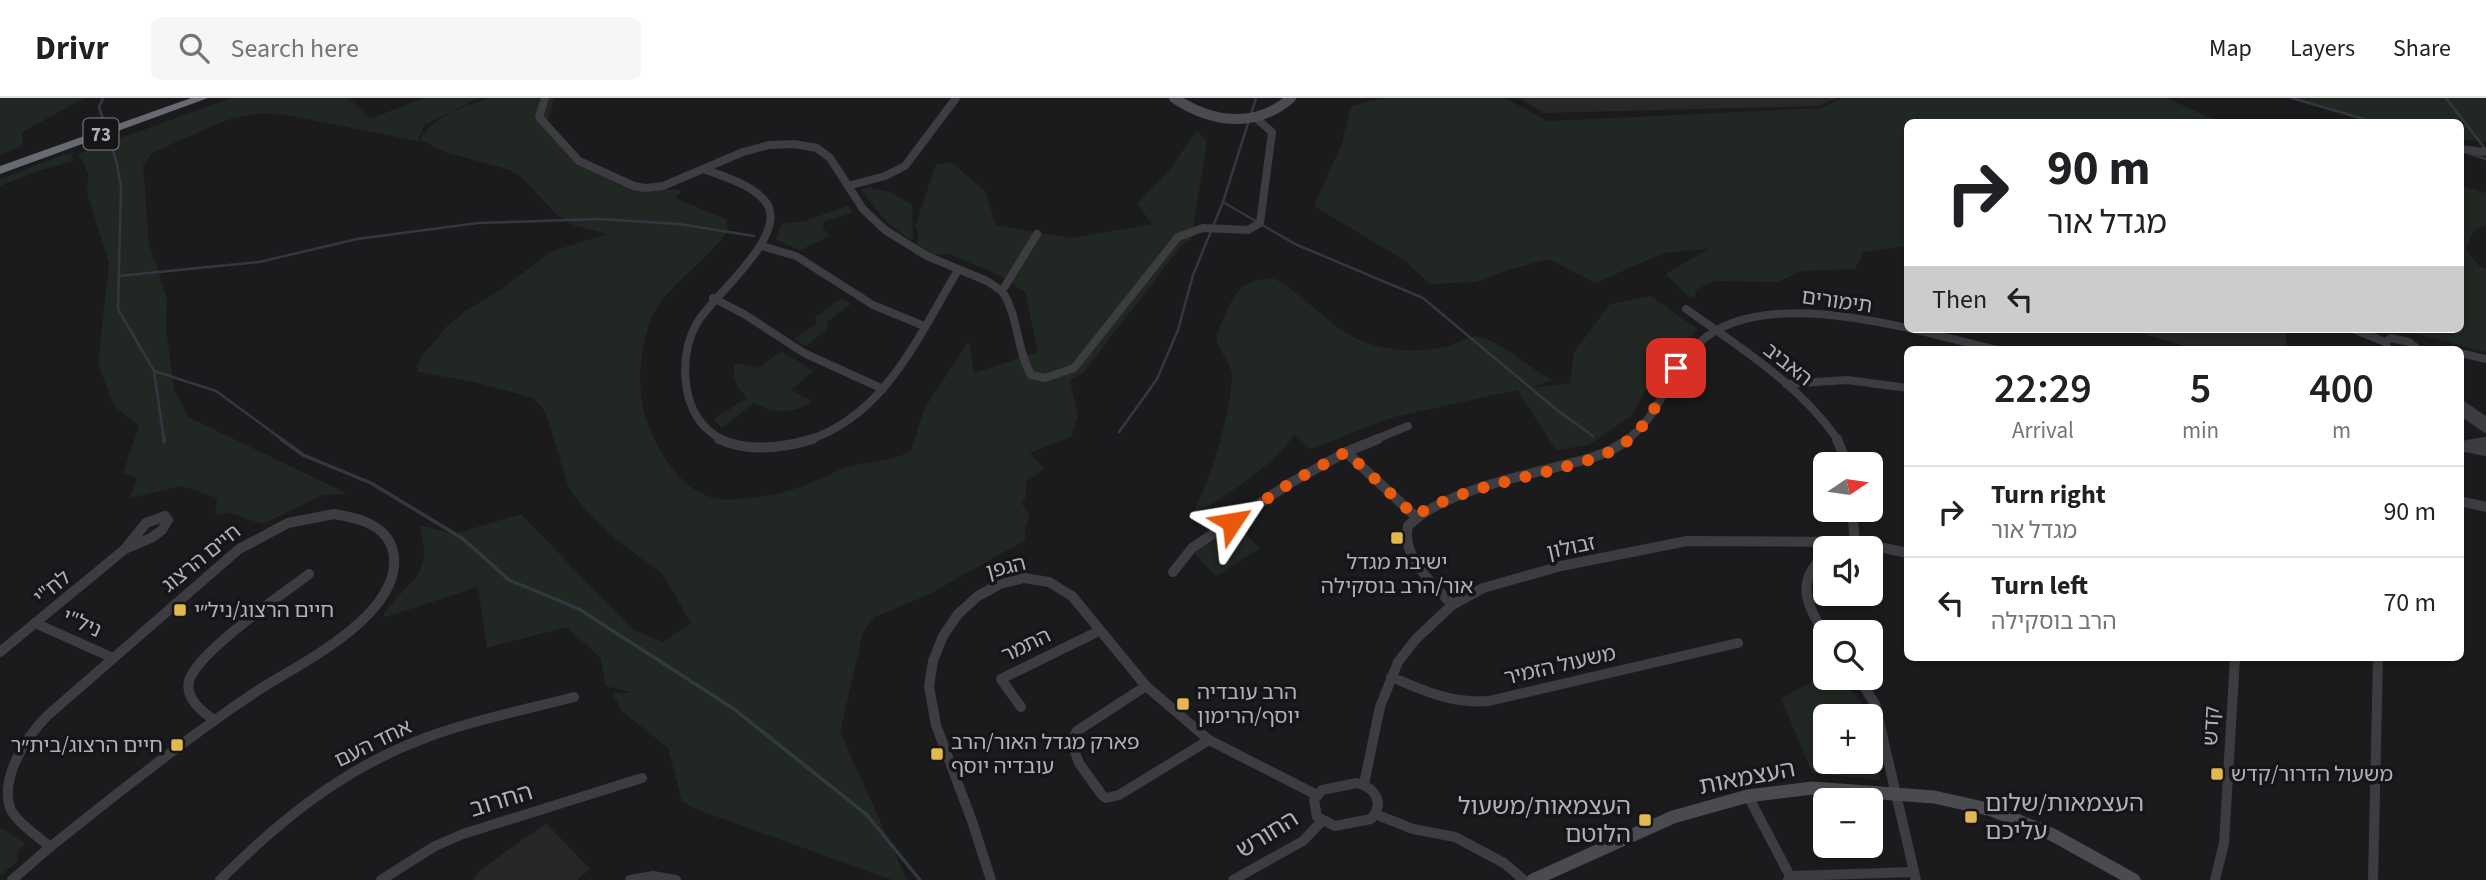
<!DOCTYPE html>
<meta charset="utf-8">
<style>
body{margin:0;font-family:"Source Sans 3","Noto Sans Hebrew",sans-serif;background:#f6f6f6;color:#202124;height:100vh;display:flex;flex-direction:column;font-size:26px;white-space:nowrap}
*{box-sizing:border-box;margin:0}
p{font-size:23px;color:#757577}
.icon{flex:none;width:38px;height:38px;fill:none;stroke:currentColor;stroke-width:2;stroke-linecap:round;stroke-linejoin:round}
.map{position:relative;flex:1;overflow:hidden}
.details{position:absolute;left:1904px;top:248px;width:560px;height:315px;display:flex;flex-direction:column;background:#fff;border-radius:10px;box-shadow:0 4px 10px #0003}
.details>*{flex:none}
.guide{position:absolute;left:1904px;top:21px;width:560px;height:214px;border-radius:10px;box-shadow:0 4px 10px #0003;background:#fff;color:#202124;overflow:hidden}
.needle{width:46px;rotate:77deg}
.tools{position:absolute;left:1813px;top:354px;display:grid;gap:14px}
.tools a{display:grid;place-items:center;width:70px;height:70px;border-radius:10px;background:#fff;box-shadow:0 4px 10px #0003;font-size:35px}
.pin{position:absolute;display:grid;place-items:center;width:60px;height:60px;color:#fff;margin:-30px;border-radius:14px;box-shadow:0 4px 10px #0006}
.me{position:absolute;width:77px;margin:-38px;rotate:57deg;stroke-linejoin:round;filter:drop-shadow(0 0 5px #0008)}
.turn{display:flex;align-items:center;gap:24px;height:147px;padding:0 28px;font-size:32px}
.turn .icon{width:91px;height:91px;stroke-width:2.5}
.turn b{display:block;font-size:49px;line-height:60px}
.then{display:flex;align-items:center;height:66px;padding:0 28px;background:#0003;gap:14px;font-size:26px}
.eta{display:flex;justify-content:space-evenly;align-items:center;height:119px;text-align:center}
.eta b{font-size:42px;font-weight:600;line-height:49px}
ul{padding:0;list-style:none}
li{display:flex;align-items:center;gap:21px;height:91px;padding:0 28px;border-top:2px solid #e0e0e0}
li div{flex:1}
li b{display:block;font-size:26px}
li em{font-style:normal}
header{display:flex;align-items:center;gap:42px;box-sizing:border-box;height:98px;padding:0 35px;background:#fff;border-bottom:2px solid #e0e0e0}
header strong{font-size:33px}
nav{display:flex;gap:38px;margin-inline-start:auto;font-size:24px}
.search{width:490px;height:63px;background:#f6f6f6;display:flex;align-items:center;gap:18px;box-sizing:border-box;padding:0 24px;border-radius:10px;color:#757577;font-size:26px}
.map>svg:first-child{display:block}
.built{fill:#272729}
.green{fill:#212722}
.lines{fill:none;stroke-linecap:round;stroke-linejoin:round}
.stream-far1{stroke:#323840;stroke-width:2.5}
.stream{stroke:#323840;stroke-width:3.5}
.street-far1{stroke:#3c3c41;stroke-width:8}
.street{stroke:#3c3c41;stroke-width:10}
.secondary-far1{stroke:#4a4b51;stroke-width:10}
.secondary{stroke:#4a4b51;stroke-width:13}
.highway{fill:#686a72;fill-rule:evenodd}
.route{stroke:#ea580c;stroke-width:12;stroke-dasharray:0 21.6}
.poi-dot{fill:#e1b94e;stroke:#161618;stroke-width:2.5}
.labels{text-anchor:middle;stroke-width:7;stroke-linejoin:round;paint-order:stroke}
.shield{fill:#161618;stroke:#80828a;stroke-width:2}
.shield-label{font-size:19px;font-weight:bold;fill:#aeb1bb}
.street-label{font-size:21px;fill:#aeb1bb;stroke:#161618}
.poi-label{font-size:21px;fill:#aeb1bb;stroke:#161618;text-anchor:start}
.near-street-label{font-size:24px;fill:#aeb1bb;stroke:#161618}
.near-poi-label{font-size:24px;fill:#aeb1bb;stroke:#161618;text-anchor:start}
</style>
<header>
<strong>Drivr</strong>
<div class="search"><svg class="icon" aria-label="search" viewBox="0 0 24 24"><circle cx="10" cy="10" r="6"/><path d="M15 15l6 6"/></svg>Search here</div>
<nav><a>Map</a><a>Layers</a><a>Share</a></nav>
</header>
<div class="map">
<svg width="2486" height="782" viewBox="0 0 2486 782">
<rect width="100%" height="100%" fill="#1b1b1d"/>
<g class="built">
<path d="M1519,0H1837L1819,8L1544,15Z"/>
<path d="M2128,231H2285L2287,252H2197Z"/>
<path d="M546,725L590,771L577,782H473L479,773Z"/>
</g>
<g class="green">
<path d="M0,0H85L22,34L23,48L0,57Z"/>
<path d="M230,0H349L370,21L423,0H480L424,27L418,43L291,18L263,15L230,21L210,29L152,55L143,67L149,145L167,201L166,231L174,291L188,319L348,396L323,397L263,426L230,415L215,417L217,400L182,388L130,400L137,380L123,376L139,327L114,308L98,266L109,165L87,95L88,75L78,56Z"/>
<path d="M488,0H554L547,25L582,61L644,91L682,92L675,100L726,121L728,132C706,167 660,189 648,230C633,282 639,324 670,367C682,384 699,399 721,401C750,403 789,395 815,383C825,379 834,374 845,370C866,363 892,364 911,353L924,311L969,243L974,275L1038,254L1025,194L997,176L948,156L914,158L919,135L915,128L936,66L951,64L985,93L996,127L1070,140L1152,126L1137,106L1170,71L1197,32L1207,44L1191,141L1182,147L1083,275L1070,282L1078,318L1071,339L1030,355L1044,371L1026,384V398L1022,406L1030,418L1025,430V442L928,497L875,519L863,535L840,634L907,782H892L693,710L682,703L668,650L622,613L612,595H634L605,588L601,560L566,529L487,550L478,489L382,520C404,481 436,483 419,427L454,436L521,416L632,531L663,544L691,525L663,477L617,442L586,412L568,389L550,328L544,312L533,300L474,284L418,274L417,267L422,258L447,228L465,213L502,191L550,154L607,136L573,127L557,117L520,78L510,72L448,55L420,42C432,18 464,9 488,0Z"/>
<path d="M1384,0H1505L1548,23L1820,10L1842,0H2167L2220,24H1908L1907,148L1864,154L1855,171L1801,173L1778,184L1715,183L1696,192L1695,200L1686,197L1666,176L1708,151L1664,155L1595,185L1549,161L1505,173L1476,184L1430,186L1405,163L1314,108L1342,45L1351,8Z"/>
<path d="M2286,0H2486V44L2461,41L2460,24H2378Z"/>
<path d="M71,54L73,63L38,73L0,88V81Z"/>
<path d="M2461,87L2486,95V128L2475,131L2465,151L2479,168L2486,171V254L2397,231H2460Z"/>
<path d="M868,89L890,94L912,107L913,143C891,130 876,113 861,92Z"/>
<path d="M849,107L852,115L824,124L823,130L830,138L800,152L776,142L781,126L805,123Z"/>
<path d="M1275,181C1309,199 1335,237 1373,247C1396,254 1426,254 1449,248C1460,244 1466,237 1479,239C1504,244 1529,271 1553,282L1530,290L1570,285L1574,254L1610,206L1651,198L1698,232L1659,269L1632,317L1589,347L1556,352L1517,292L1394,319L1310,351L1294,337C1272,370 1223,398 1190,421C1211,380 1227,329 1232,283C1234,266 1221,258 1217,243C1215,234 1221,227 1225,218C1237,189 1242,182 1275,181Z"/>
<path d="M842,200L851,206L827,224V231L806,248L794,241L816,226L815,219Z"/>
<path d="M781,253L814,273L791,292L812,303C793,317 774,316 754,305L721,330L714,321L747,300C737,289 731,281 735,265L758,270Z"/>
<path d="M1237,428L1260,450L1216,478L1194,455Z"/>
<path d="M1822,558L1825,562V579H1840L1861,604L1864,618H1825V663H1871V644L1880,682L1812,675L1781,600L1810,585Z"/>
<path d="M0,729L26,746L17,753L18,763L0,778Z"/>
</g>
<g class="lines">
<g class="stream-far1">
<path d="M103,0L99,9L116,62L121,89L118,211L154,273L164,342"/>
<path d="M2292,0L2374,24"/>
<path d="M2446,0L2486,52"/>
<path d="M2468,55L2486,61"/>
<path d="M1223,104L1295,146L1423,200L1557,312L1593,338"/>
<path d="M119,178L259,164L357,141L478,125L600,121L679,126L754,138"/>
<path d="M154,273L216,293L283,342"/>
<path d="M1119,334L1157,281L1178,232L1193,177L1223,104L1256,0"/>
</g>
<g class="stream">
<path d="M164,341V344"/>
<path d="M281,341L303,357L371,385L462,440L509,482L579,511L734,611L867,717L920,782"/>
</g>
<g class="street-far1">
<path d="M545,0L539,19L579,63L634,88L645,90L663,88L743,54L769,47L794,46L817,50L830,60L863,111L885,132L927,158L987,183L1002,193"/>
<path d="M2460,51L2486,54"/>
<path d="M704,71C724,79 751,86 765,103C792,136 713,197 697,225C685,246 683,269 687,292C691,314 703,332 723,342"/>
<path d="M848,88L885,78L905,68L956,0"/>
<path d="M1037,136L1002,193C1019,219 1016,250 1031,277L1045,280L1074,270L1178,139L1203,130L1248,132L1260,125L1272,34L1257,21"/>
<path d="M762,148L796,158L873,207L924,228"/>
<path d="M713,200L744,216L804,255L883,291"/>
<path d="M1686,211C1741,250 1799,286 1838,342"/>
<path d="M2353,231L2385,244"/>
<path d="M2388,252L2385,244L2391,240L2409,244L2419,252"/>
<path d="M2418,252H2443"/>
<path d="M2460,255L2486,261"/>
<path d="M1786,286L1847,282L1908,290"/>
<path d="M2460,305L2486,323"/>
<path d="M2460,313L2486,331"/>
<path d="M808,342C886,317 919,237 958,172"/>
<path d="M1374,342L1408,328"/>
<path d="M1626,342C1660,320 1669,272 1699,245C1764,183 1920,234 1997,252"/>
</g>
<g class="street">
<path d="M719,341C749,355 783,350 813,341"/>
<path d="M1837,341L1847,366"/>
<path d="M2467,347L2486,344"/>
<path d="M2460,348L2486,353"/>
<path d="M1346,354L1415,418"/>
<path d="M2460,403L2486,409"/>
<path d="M334,416C358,420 386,426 393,453C406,512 308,562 268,586C249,598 230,611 211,625C156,664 103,707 50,749C38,738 17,725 10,710C0,678 27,638 48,617L239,451L288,425Z"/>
<path d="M165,418L168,422L162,432L151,440L125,451L146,425Z"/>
<path d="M1841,450L1855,444L1852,411"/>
<path d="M1825,457C1794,484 1807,506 1825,537"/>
<path d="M1173,474L1192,450L1292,384L1346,354L1378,341"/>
<path d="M1452,507C1433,485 1401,460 1408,428C1445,390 1539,375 1591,360L1610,353L1629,341"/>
<path d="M35,525L113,560"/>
<path d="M0,554L125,451"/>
<path d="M1391,579C1425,593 1451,606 1489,603L1738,545"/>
<path d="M1858,579L1875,606L1916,782"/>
<path d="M1146,588L1077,633L1071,643L1079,665L1102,697L1106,700L1119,697L1209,642"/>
<path d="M1021,609L1001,581L1099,533"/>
<path d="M214,622C202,614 185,600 189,583C197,554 283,496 309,476"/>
<path d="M1357,685C1376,690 1385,705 1371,721L1335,728L1317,719L1314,702L1322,692Z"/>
<path d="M1364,686L1380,609L1398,564L1416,541L1452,507L1483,490L1561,468L1687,443L1855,444L1908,455"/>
<path d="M1748,698L1790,778"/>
<path d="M1375,716L1413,731L1455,739L1504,765L1524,782"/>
<path d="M12,782L50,749"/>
<path d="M220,782C280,722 344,670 425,640C473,622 524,612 574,599"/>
<path d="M381,782L435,748L463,736L642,680"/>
<path d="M630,782L653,778L676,782"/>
<path d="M991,782L972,723L936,627L929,588L933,563L943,538L958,516L978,498L1000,486L1024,480L1049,484L1072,498L1146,588L1209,642L1317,697"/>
<path d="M1233,782L1303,743L1322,723"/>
<path d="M1788,782L1790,778L1914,774"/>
<path d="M2215,782L2224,745L2235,560"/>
<path d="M2373,782L2378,560"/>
</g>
<path class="secondary-far1" d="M1174,0C1212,25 1255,31 1291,0"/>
<path class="secondary" d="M1533,782L1673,719L1748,698L1813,690L1934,699L1992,712L2053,737L2134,782"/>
<path class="highway" d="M191,0H208L0,76V68Z"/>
</g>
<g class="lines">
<path class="route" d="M1232,424L1292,384L1346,354L1415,418C1458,391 1513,383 1561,370C1586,363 1615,356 1634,337C1653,319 1664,292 1676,270"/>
</g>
<g class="poi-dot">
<rect x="1390" y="433" width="14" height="14" rx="3.5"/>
<rect x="173" y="505" width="14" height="14" rx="3.5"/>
<rect x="1176" y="599" width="14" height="14" rx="3.5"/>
<rect x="170" y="640" width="14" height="14" rx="3.5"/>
<rect x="930" y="649" width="14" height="14" rx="3.5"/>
<rect x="2210" y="669" width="14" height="14" rx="3.5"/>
<rect x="1964" y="712" width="14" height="14" rx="3.5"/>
<rect x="1638" y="715" width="14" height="14" rx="3.5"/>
</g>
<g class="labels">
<rect class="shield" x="83.5" y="20.5" width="35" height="31" rx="5"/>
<g class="shield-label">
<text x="101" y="43">73</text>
</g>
<g class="street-label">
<text transform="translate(1837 203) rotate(8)" y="7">תימורים</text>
<text transform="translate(1788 266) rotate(38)" y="7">האביב</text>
<text transform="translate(1571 449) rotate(-12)" y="7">זבולון</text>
<text transform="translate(201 460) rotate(-39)" y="7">חיים הרצוג</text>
<text transform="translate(1006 469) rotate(-14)" y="7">הגפן</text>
<text transform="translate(52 489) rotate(-39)" y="7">לח"י</text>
<text transform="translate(82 525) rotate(24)" y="7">ניל"י</text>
<text transform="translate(1026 547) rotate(-26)" y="7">התמר</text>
<text transform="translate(1560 567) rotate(-13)" y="7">משעול הזמיר</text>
<text transform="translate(2211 628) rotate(-87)" y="7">קדש</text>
<text transform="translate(373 645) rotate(-26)" y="7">אחד העם</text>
</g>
<g class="poi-label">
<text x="1397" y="471" text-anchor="middle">ישיבת מגדל<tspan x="1397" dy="24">אור/הרב בוסקילה</tspan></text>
<text x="194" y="519">חיים הרצוג/ניל״י</text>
<text x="1197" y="601">הרב עובדיה<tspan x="1197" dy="24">יוסף/הרימון</tspan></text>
<text x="951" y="651">פארק מגדל האור/הרב<tspan x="951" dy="24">עובדיה יוסף</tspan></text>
<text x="163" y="654" text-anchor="end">חיים הרצוג/בית״ר</text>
<text x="2231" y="683">משעול הדרור/קדש</text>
</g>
<g class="near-street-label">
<text transform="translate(1747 679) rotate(-11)" y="8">העצמאות</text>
<text transform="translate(501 702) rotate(-17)" y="8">החרוב</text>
<text transform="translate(1267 736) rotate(-32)" y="8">החורש</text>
</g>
<g class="near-poi-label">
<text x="1985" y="713">העצמאות/שלום<tspan x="1985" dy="28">עליכם</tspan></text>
<text x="1631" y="716" text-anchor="end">העצמאות/משעול<tspan x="1631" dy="28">הלוטם</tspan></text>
</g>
</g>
</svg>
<div class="tools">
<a><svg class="needle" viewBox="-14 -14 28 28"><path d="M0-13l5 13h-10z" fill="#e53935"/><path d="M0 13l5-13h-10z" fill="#757577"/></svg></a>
<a><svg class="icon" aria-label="sound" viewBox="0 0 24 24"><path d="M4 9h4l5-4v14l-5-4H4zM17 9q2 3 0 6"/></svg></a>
<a><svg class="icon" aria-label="search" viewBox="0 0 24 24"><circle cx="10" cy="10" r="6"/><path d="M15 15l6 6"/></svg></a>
<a>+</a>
<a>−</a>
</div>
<div class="pin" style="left:1676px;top:270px;background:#d93025"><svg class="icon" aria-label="arrive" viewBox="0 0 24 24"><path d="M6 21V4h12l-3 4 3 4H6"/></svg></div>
<svg class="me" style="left:1232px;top:424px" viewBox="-20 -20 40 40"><path d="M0-17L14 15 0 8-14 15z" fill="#ea580c" stroke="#fff" stroke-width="4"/></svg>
<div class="guide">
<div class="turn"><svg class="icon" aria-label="right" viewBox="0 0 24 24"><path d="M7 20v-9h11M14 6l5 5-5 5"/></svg><div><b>90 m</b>מגדל אור</div></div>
<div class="then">Then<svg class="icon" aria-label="left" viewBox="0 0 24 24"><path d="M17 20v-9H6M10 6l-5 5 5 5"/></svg></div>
</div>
<section class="details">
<div class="eta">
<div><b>22:29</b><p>Arrival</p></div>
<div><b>5</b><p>min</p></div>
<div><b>400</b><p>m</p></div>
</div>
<ul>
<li><svg class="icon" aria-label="right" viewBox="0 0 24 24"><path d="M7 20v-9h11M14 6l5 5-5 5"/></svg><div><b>Turn right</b><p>מגדל אור</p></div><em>90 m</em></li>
<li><svg class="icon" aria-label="left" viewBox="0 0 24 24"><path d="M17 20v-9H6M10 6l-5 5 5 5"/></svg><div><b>Turn left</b><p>הרב בוסקילה</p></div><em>70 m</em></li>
</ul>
</section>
</div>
